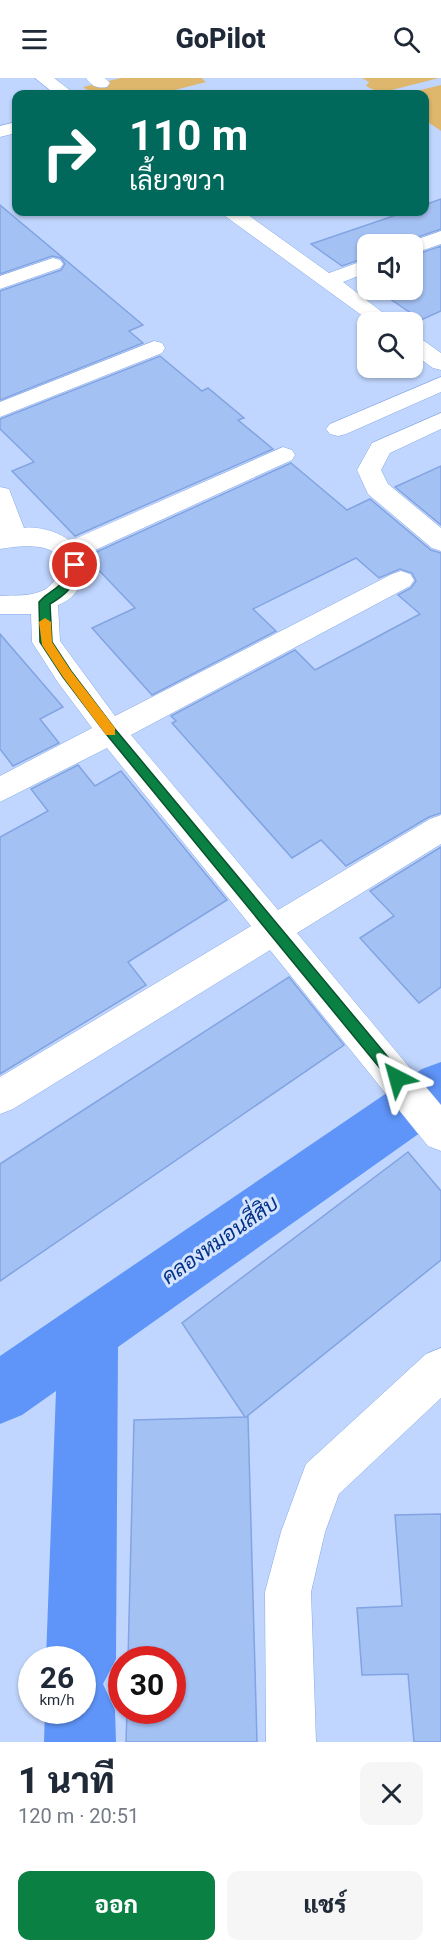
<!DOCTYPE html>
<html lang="th">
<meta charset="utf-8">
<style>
body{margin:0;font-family:Roboto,Sarabun,sans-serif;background:#f6f6f7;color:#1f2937;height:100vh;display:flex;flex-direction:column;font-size:22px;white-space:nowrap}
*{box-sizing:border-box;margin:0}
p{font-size:20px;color:#747a83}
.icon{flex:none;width:33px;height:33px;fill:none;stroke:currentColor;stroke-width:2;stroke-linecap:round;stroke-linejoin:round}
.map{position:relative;height:1664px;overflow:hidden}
.sheet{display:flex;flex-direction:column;background:#fff;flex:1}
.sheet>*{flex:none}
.banner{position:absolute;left:12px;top:12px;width:417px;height:126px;border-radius:12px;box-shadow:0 2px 4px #0004;background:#00695c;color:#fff;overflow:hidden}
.buttons{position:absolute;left:357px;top:156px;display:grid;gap:12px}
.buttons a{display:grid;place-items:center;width:66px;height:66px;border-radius:12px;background:#fff;box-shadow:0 2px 4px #0004;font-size:30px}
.speed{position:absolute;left:18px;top:1568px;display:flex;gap:12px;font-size:30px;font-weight:700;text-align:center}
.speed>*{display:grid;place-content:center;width:78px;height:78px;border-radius:50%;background:#fff;box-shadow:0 2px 4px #0004;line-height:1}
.speed small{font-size:15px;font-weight:400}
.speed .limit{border:9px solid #d22;background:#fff;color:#111}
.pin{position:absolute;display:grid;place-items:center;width:51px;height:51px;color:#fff;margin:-26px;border:3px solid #fff;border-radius:50%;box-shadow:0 2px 6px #0007}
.me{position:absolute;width:66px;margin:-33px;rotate:321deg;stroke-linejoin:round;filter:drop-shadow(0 0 4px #0008)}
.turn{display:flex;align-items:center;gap:21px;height:126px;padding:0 18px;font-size:27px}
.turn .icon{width:78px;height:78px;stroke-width:2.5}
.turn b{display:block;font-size:42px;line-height:51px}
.round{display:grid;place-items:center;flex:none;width:63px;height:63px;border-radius:12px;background:#f6f6f7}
.summary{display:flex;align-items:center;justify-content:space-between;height:102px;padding:0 18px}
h1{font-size:36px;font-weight:800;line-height:45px}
.action{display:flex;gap:12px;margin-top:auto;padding:12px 18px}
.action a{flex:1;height:69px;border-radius:12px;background:#0b8043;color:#fff;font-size:24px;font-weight:800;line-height:69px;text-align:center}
.action a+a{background:#f6f6f7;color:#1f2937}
header{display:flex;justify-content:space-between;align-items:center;height:78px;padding:0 18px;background:#fff;font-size:27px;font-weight:800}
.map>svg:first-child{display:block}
.green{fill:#deb76d}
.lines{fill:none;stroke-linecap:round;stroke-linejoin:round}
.canal{fill:#5f95f9;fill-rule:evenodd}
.building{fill:#a4c1f4;stroke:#82a4e2;stroke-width:1.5}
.minor-casing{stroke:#86a8e7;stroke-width:1}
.minor{fill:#fff;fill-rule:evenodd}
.route{fill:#0b8043;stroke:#07532c;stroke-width:1.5}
.slow{fill:#f59e0b}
.labels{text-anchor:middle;stroke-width:6;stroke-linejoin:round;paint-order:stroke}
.water-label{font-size:21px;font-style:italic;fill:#033086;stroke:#d4e3fe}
</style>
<header><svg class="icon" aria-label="menu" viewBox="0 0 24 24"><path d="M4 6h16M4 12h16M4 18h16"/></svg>GoPilot<svg class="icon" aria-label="search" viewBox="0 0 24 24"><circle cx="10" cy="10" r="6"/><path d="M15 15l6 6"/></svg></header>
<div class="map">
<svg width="441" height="1664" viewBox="0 0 441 1664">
<rect width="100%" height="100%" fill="#c0d6fe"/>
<g class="green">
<path d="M121,0H204L202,1L206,4L175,12L180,16H93L83,9Z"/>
<path d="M362,0H439L380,15L366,8L369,4Z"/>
<path d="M441,7V53L425,42L424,16H404Z"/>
</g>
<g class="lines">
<path class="canal" d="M441,984V1040L118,1269L116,1581L103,1606L115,1632L116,1664H44L45,1632H82V1581H46L56,1313L22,1337L0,1346V1278L422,991Z"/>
</g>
<g class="building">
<path d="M441,121V151L403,164L402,166H368V179L342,188L311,166L405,134H424V127Z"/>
<path d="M0,127L143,247L129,253L143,265L0,322V213L61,192L65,186L61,180L52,178L0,196Z"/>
<path d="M441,168V233L421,242L377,212H412V178Z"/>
<path d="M160,278L202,313L208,310L244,340L238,342L273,371L75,458L12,393L34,384L0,351V341Z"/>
<path d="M291,385L347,432L370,421L431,472L441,475V735L429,739L346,788L321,762L292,780L172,645L176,643L171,638L295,572L315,592L420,536L398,517L411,510L416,503L412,495L400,491L379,500L356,480L253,531L276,553L152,617L92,550L135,530L91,484L97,481L92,476Z"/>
<path d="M441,388V447L395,409Z"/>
<path d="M0,556L63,629L40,641L59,665L13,688L0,671Z"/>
<path d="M78,687L95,708L121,693L227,822L128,884L146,907L0,996V759L48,733L31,711Z"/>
<path d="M441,769V909L419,925L360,860L394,838L370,813Z"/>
<path d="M289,899L344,967L0,1203V1086Z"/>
<path d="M408,1074L441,1113V1182L246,1339H248L257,1664H126L127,1632H172V1581H128L134,1342L245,1339L182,1245Z"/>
<path d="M441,1436V1664H414L408,1596L362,1597L357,1530L402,1528L395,1437Z"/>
</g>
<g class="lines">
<defs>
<g id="minor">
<path d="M35,0H54L75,16H55Z"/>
<path d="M86,0H105L110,5L107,9C98,11 91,8 86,0Z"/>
<path d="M16,44V55L0,59V48Z"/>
<path d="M223,134H244L329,195L368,181V194L343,204L395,244H371L225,138Z"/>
<path d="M441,153V166L412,176V166H404Z"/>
<path d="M53,180L60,182L63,186L60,190L0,211V198Z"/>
<path d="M412,259L420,260L441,275V292L433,290L412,275Z"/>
<path d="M154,263L162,265L165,270L162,275L0,339V324Z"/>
<path d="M441,299V314L346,356L338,358L330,356L326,351L330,346Z"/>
<path d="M441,335V351L390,375L381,392L388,406L441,450V473L432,470L368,416L357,392L372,365Z"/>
<path d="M283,369L292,372L295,377L292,382L82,478C89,498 78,520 58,527L60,563L115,638L392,496L401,493L410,496L414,502L410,508L131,657L278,832L430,741L441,737V766L297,855L441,1027V1073L428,1068L270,872L13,1031L0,1036V999L251,848L107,670L0,724V698L92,650L57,603L32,564L31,536H0V518C15,517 32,519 46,511C52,507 57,500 59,493C66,461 17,468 0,471V409L9,411L24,450C39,448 59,454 70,463Z"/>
<path d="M441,1270V1320L339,1416L325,1454L311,1514L316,1664H266L265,1514L281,1454L300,1402L306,1386L426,1276Z"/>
</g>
</defs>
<use href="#minor" class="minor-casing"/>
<use href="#minor" class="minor"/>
</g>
<path class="route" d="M75,483L80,487C76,507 67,516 50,526L52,564L71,593L115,651L402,996L405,1000L402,1005L397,1007L392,1005L107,657L63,599L40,564L39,524C53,508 64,513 69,487Z"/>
<path class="slow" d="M45,540L51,544L52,564L71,593L115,650V657H106L63,599L42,567L39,544Z"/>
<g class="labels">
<g class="water-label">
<text transform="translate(220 1162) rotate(-35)" y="7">คลองหมอนสี่สิบ</text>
</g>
</g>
</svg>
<div class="buttons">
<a><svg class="icon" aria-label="sound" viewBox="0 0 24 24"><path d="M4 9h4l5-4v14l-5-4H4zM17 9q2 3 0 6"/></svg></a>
<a><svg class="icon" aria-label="search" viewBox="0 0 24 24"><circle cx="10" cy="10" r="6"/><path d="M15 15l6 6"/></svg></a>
</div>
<div class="speed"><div>26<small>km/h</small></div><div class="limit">30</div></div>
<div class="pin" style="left:75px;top:487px;background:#d93025"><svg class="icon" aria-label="arrive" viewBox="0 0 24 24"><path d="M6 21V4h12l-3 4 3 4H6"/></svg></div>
<svg class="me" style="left:397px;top:1000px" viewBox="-20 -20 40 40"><path d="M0-17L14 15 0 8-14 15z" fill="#0b8043" stroke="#fff" stroke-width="4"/></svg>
<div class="banner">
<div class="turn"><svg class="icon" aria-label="right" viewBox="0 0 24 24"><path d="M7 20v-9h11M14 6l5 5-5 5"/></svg><div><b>110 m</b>เลี้ยวขวา</div></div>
</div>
</div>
<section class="sheet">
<div class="summary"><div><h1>1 นาที</h1><p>120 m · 20:51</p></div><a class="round"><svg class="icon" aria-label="close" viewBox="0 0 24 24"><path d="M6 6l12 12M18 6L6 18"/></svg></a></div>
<div class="action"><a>ออก</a><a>แชร์</a></div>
</section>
